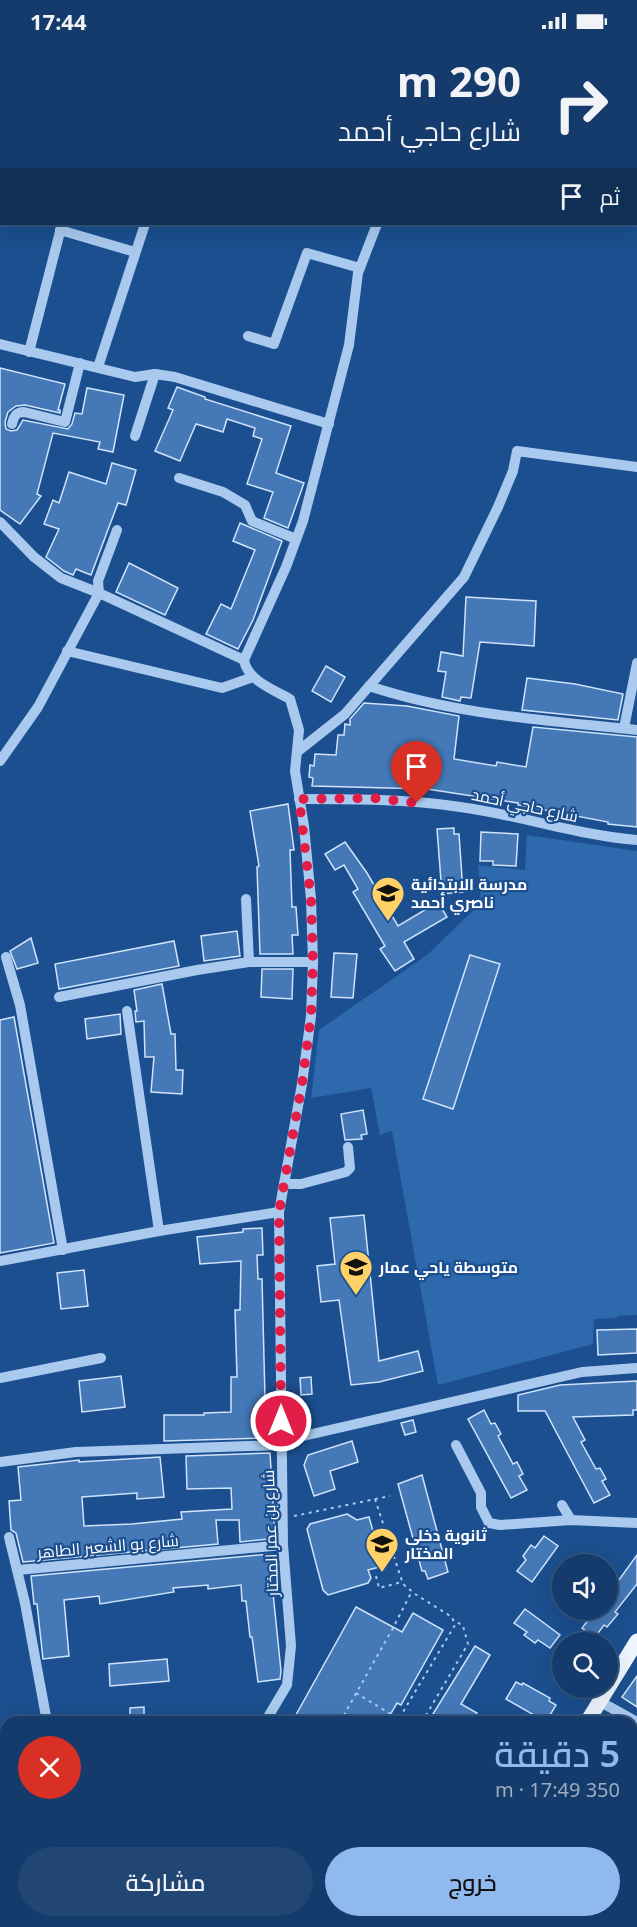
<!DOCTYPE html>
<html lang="ar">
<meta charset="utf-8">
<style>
body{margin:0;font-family:"Noto Sans",Cairo,sans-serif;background:#214673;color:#f1f3f6;direction:rtl;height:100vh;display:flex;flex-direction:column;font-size:22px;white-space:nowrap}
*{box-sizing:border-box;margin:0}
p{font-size:20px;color:#9dadc1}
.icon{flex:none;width:33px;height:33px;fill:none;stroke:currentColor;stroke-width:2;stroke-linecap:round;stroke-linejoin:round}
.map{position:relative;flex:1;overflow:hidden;direction:ltr}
.drawer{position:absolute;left:0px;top:1674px;width:638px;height:212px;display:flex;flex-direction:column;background:#143b6b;border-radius:18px 18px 0 0;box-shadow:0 6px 24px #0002,0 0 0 2px #33557e;direction:rtl}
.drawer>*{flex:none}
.guide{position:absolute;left:0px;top:0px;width:638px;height:183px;box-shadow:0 6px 24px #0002,0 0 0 2px #33557e;direction:rtl;background:#143b6b;color:#f1f3f6;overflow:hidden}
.tools{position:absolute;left:552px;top:1512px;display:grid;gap:12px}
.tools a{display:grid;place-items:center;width:66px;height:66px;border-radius:50%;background:#143b6b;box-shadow:0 6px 24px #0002,0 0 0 2px #33557e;font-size:30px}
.pin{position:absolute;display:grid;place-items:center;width:51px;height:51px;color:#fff;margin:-62px -26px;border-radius:50% 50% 50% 0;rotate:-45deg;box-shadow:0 0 6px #0007}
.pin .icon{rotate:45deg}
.me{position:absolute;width:66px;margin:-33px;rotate:0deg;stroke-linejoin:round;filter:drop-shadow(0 0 4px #0008)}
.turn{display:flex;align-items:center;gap:21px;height:126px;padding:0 18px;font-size:27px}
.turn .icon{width:78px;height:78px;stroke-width:2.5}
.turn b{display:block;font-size:42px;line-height:51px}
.then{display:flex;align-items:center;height:57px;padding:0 18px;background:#0003;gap:12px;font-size:22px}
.round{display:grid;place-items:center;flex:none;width:63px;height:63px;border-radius:32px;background:#214673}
.head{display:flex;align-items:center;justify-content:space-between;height:102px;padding:0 18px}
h1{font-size:36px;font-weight:600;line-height:45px;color:#90b9f0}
.action{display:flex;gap:12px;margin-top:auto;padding:12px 18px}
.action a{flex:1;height:69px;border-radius:36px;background:#90b9f0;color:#111;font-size:24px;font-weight:600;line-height:69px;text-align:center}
.action a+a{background:#214673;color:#f1f3f6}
.status{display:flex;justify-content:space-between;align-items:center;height:42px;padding:0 30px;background:#143b6b;direction:ltr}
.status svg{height:16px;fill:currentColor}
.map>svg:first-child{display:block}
.green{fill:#2e69ad}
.building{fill:#4478b7;stroke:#cfe3fa;stroke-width:1.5}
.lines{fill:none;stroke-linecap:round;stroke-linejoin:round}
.path{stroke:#a9c9ee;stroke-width:2;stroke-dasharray:3 4.5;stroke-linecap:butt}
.minor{stroke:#a9c9ee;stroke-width:10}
.major{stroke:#f0f6ff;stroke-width:15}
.route{stroke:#e11d48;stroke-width:10;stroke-dasharray:0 18}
.labels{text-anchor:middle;stroke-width:4.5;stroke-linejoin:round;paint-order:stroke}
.street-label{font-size:16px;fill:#fff;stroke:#1b4f8f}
.poi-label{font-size:16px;font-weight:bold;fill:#fff;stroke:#1b4f8f;text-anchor:start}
</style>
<div class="status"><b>17:44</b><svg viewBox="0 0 49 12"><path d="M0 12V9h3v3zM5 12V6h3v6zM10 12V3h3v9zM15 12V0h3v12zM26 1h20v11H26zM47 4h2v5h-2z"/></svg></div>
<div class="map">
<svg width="637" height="1885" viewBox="0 0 637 1885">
<rect width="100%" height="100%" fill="#1b4f8f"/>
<path class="green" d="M527,793L637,809V1273L618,1274L617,1276L594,1277L593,1302L438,1343L392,1089L380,1093L371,1046L311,1056L319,988L427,913L481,861L478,823L525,828Z"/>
<g class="building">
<path d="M0,326L65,342L58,368H60V371L25,363L16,364L8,370L5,380L6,387L11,389L17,388L23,378L68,387L72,382L75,371L82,372L87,346L124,353L113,410L98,407L100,400L53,391L37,452L41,454L20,482L0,468Z"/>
<path d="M177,345L205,355V357L291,384L276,431L304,441L288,486L264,476L273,450L247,442L262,397L253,394L255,386L227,377L223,390L196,382L180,419L155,409L173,368L168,366Z"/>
<path d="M112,421L136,428L126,463L118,461L91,533L76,527L73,533L64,529L46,515L59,487L44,482L53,458L59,461L69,430L106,442Z"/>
<path d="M240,481L282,499L253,578L238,607L206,592L221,562L231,567L255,508L233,499Z"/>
<path d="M129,521L178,546L165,573L116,550Z"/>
<path d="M466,555L536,559L534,604L480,600L471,656L461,655L460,659L442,655L446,630L438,629L441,610L463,614Z"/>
<path d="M326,624L345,635L331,660L312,649Z"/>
<path d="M527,636L575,642L623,652L618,678L522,668Z"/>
<path d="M364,661L407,664L459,674L454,717L496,724L497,720L526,725L533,685L637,695V785L608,782V780L518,763V761L427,747L312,744L313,736L309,735L310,723L314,724L315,712L336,713L338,693H344L345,682L350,683V677Z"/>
<path d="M288,762L294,808H290L292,865H296L298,893H292L293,912H260L257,825L259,824L250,769Z"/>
<path d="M454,786V792H459L463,850L442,852L437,787Z"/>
<path d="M481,790L518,792L516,824L493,823V819H480Z"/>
<path d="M345,800L367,831L398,884L438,860L447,875L404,900L414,917L395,929L380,907L385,904L353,850L358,847L344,823L335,828L325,812Z"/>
<path d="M237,889L240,914L204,919L201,894Z"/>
<path d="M31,896L38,921L17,927L10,909Z"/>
<path d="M174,899L179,924L59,947L55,922Z"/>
<path d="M334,911L357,912L353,956L331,955Z"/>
<path d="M470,913L500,922L453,1067L423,1057Z"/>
<path d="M262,927H293L292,957L261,955Z"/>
<path d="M162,942L171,992H175L176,1028H183L182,1052L151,1050L154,1015H145L144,979L136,980L135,969H137L134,948Z"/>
<path d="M120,972L121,992L87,997L85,977Z"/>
<path d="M14,975L54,1201L0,1211V978Z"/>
<path d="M363,1068L367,1092L361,1093L362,1097L345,1098L341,1072Z"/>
<path d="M364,1173L379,1319L418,1309L423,1329L379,1340L351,1343L339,1258L321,1260L317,1224L335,1222L330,1176Z"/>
<path d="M262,1186L263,1213H257L258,1237H262L266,1396L164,1399V1373H204V1371L231,1370V1335H237L235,1268H240L241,1219L200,1222L197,1195L243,1190V1187Z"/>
<path d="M84,1228L88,1264L61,1267L57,1231Z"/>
<path d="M637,1287V1311L598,1313L597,1288Z"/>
<path d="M121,1334L125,1365L82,1370L79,1339Z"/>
<path d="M311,1335L312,1352L301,1353L300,1336Z"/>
<path d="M637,1339V1368H633V1373L573,1375L585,1398L581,1400L596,1427L600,1426L606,1437L602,1439L610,1453L594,1461L545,1369H518V1353L560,1343Z"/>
<path d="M484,1368L491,1382L495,1381L501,1392L498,1394L513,1422L517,1420L523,1432L519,1434L527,1448L511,1456L468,1377Z"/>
<path d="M413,1378L416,1390L405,1393L401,1381Z"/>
<path d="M352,1399L358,1420L330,1429L335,1447L314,1454L304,1423L308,1413Z"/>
<path d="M270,1411L275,1494L268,1495V1497L240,1500L239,1478H216L218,1502L23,1520L16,1491L11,1488L9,1459L21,1458L18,1425L79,1418V1420L160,1415L164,1455L137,1457V1451L82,1455L84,1484L132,1482L182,1477L181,1470L232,1467L231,1446L187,1447L186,1414Z"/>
<path d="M422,1433L448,1530L428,1537L425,1529H422L398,1442Z"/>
<path d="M347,1472L357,1478L369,1475L383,1524L368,1528L371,1536L368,1541L328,1553L323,1548L307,1487L310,1482Z"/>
<path d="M544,1494L558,1504L532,1540L517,1529L526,1518L523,1514L531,1503L535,1506Z"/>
<path d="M269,1512L281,1629L280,1637L258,1640L252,1595H250L246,1559H242L241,1543L208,1547V1543L173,1546L174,1550L100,1562L99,1554L64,1558L69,1614L43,1617L37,1562H34L31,1534Z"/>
<path d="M637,1513V1542L615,1570L618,1572L607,1585L604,1583L595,1595L582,1586L596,1568H608V1553Z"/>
<path d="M356,1565L402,1590L413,1571L443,1588L401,1663L397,1661L386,1680H292Z"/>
<path d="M525,1567L560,1593L550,1606L538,1598L535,1601L524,1593L527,1590L514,1581Z"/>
<path d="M475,1604L490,1613L461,1662L477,1671L472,1680H428Z"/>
<path d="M167,1617L169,1639L110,1644L109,1622Z"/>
<path d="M637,1634V1665L622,1655Z"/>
<path d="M516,1640L522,1643L523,1641L550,1656L549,1659L556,1663L546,1680L506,1657Z"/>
<path d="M144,1665V1680H130V1666Z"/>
</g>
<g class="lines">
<g class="path">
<path d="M375,1457L403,1542L415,1552L452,1575L455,1583L397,1680"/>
<path d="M294,1474L390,1454"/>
<path d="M376,1534L379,1546L402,1540"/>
<path d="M356,1651L399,1677"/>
<path d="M340,1680L393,1586L412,1549"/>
<path d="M422,1680L468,1602L463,1584L454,1578"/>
</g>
<g class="minor">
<path d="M276,0L279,2"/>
<path d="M614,0L634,2"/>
<path d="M394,2L395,0"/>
<path d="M466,2L467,0"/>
<path d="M0,47H2"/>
<path d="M636,86L637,84"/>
<path d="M0,97L2,92"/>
<path d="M636,164L637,166"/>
<path d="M60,188L135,210"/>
<path d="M248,294L274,302L307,211L360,226"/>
<path d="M0,302L135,335L155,332L175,335L329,382"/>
<path d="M29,310L62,182"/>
<path d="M98,325L145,182"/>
<path d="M12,382C14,374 16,370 24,370L65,380L80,321"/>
<path d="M135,394L155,332"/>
<path d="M179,436L223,450L245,463L252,479L296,497"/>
<path d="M0,480L34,515L61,536L99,551L244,618"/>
<path d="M67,609L222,646L253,635"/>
<path d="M369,644C456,673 546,678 637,688"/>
<path d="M624,686L637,621"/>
<path d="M297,710L345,672L464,535L498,465L513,429L517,409L637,425"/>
<path d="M0,719L38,665L99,551L98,539L117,488"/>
<path d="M299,757C353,757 407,757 460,765C520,773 577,793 637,798"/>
<path d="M246,857L249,920"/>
<path d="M6,915L20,963L63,1208"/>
<path d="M59,955L197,928L249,920H313"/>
<path d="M127,969L159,1189"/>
<path d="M284,1142H301L346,1130L350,1126L348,1105"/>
<path d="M0,1219L159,1189L279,1170"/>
<path d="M0,1336L101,1316"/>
<path d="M456,1403L481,1451V1465L489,1481L500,1483L571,1478L637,1481"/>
<path d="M0,1420L76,1410L281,1403L299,1395L582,1330L637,1326"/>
<path d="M562,1463L571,1478"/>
<path d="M9,1495L25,1561L47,1680"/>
<path d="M18,1528L283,1503"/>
<path d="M599,1659L637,1680"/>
<path d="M265,1680L287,1643L291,1604L283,1503L279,1170L302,1042L311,974L313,920L311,857L304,784L295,729L299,688L290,657C274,648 247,638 244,618L286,525L303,479L349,303L358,231L377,182"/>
<path d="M632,1870H637"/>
<path d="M74,1880L75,1885"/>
<path d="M543,1880L544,1885"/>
<path d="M208,1885L209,1880"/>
<path d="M375,1885L406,1880"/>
</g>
<g class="major">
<path d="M587,1680L637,1599"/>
<path d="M469,1885L472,1880"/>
</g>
</g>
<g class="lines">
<path class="route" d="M281,1379L279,1170L302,1042L311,974L313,920L311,857L299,757L373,756L417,761"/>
</g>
<defs>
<symbol id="school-pin" viewBox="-11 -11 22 30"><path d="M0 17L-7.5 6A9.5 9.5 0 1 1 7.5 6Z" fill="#ffd166" stroke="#1b4f8f"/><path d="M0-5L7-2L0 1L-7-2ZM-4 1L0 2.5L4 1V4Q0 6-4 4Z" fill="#111"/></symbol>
</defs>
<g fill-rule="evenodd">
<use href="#school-pin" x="369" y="832" width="38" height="52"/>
<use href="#school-pin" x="337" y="1206" width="38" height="52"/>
<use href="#school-pin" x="363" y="1483" width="38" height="52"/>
</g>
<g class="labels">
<g class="street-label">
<text transform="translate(525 763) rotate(12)" y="6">شارع حاجي أحمد</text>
<text transform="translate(270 1491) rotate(-92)" y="6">شارع بن عمر المختار</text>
<text transform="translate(108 1504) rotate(-5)" y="6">شارع بو الشعير الطاهر</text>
</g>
<g class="poi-label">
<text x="411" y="848">مدرسة الابتدائية<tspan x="411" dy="18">ناصري أحمد</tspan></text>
<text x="379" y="1231">متوسطة ياحي عمار</text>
<text x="405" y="1499">ثانوية دخلي<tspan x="405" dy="18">المختار</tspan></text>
</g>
</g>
</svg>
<div class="tools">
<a><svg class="icon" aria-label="sound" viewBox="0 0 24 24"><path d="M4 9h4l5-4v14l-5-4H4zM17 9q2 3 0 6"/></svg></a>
<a><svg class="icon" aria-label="search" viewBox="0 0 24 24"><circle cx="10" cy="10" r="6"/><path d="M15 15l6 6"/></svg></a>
</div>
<div class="pin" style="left:417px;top:761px;background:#d93025"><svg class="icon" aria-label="arrive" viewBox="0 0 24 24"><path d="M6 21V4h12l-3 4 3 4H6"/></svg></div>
<svg class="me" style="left:281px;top:1379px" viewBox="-20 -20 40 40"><circle r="17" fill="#e11d48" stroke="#fff" stroke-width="3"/><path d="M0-11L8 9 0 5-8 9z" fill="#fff"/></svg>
<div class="guide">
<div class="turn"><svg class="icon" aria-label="right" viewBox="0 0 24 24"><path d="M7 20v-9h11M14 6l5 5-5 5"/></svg><div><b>290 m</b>شارع حاجي أحمد</div></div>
<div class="then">ثم<svg class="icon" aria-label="arrive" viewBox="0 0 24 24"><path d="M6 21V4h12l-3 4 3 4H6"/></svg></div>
</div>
<section class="drawer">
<div class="head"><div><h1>5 دقيقة</h1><p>350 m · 17:49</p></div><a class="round" style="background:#d93025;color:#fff"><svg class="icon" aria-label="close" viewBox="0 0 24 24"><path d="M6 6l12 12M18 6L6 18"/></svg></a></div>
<div class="action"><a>خروج</a><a>مشاركة</a></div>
</section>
</div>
